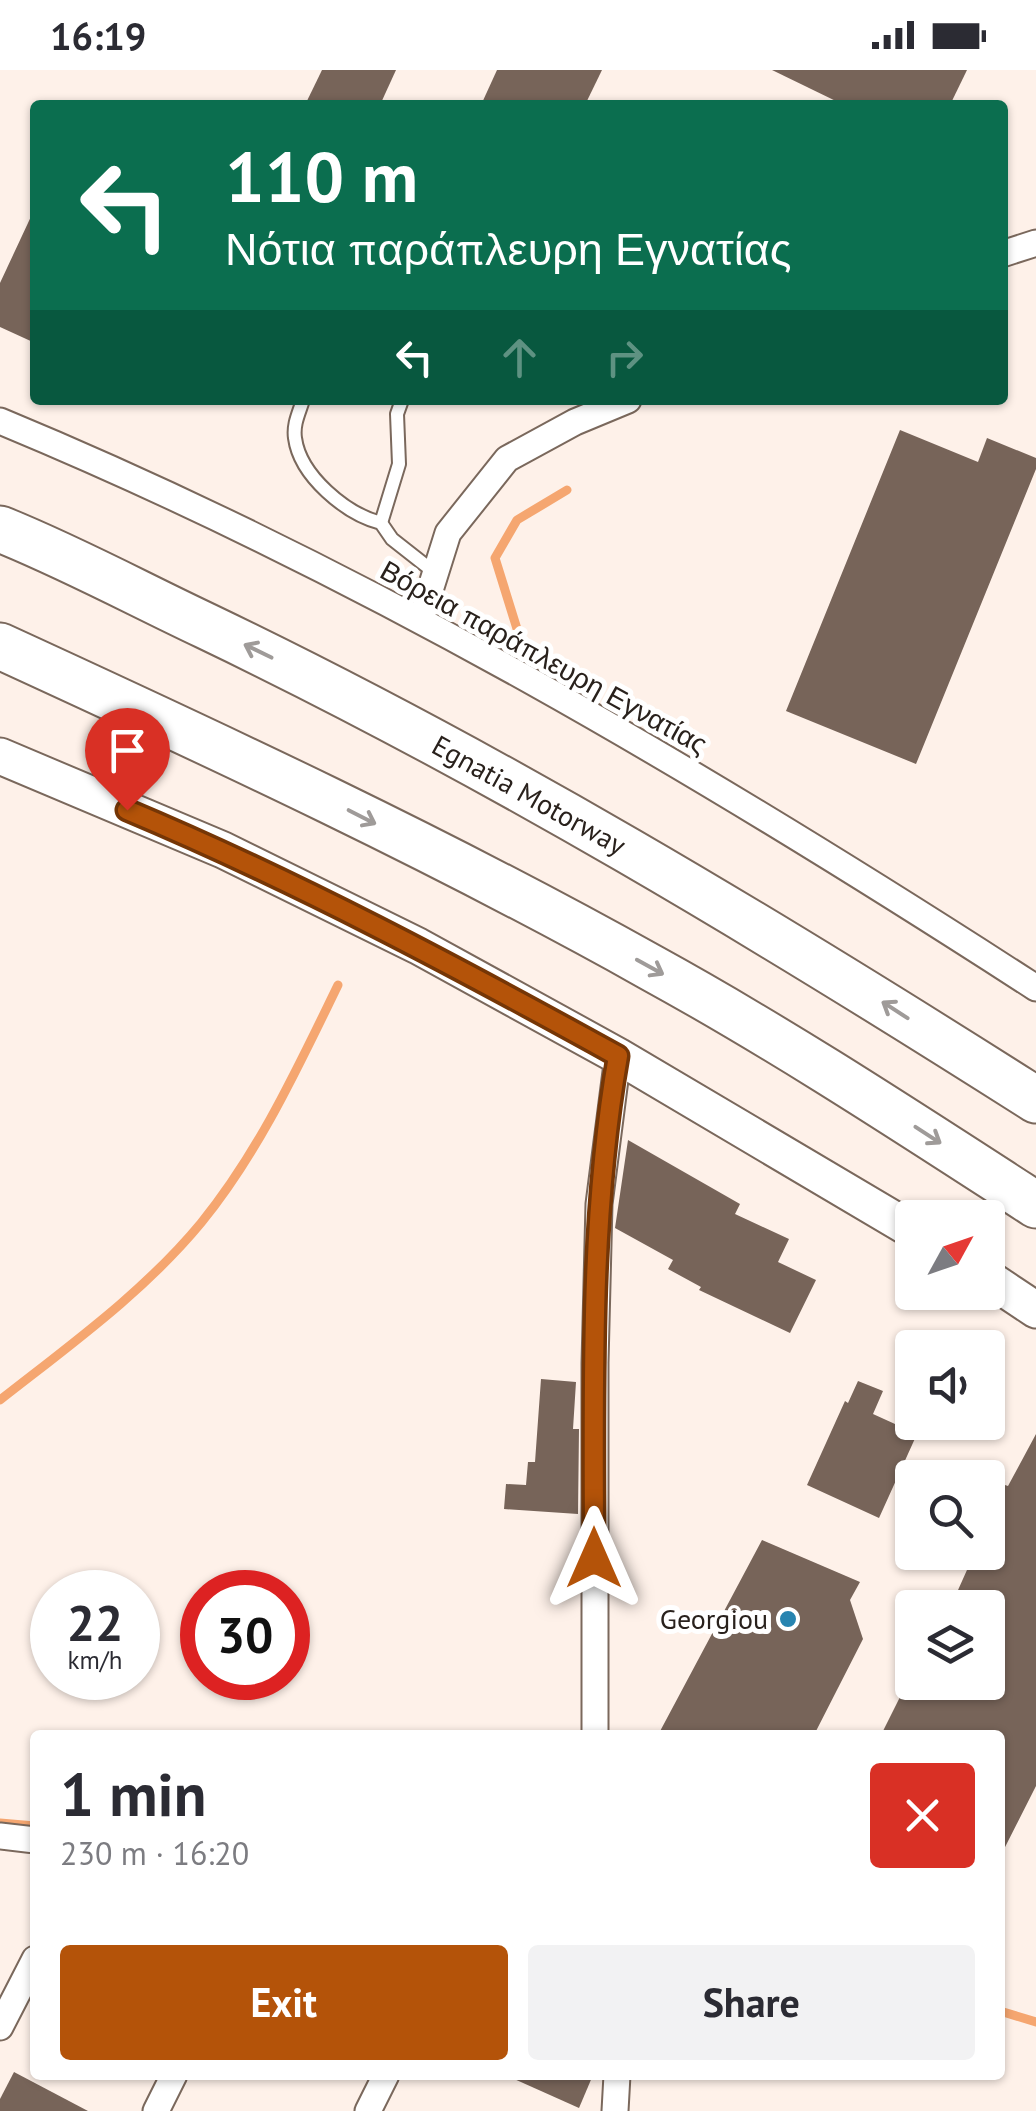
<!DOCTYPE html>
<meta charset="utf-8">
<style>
body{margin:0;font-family:"PT Sans",sans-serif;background:#f2f2f3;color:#2b2b33;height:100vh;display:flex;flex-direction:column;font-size:38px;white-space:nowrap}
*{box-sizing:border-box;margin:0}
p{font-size:32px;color:#7c7c81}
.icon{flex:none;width:55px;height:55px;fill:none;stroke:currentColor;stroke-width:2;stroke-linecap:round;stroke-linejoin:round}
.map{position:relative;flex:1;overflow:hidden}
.details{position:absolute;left:30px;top:1660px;width:975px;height:350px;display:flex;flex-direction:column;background:#fff;border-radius:10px;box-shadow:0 2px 8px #0004}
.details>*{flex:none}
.top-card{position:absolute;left:30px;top:30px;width:978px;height:305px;border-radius:10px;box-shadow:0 2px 8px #0004;background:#0b6e4f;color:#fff;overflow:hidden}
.needle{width:65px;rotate:50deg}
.fabs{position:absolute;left:895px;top:1130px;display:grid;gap:20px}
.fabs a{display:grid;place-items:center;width:110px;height:110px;border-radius:10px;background:#fff;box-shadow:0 2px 8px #0004;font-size:50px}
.speed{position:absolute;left:30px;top:1500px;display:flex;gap:20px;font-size:50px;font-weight:700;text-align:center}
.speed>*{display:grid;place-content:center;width:130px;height:130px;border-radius:50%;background:#fff;box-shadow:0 2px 8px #0004;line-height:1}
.speed small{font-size:25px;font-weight:400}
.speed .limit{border:15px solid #d22;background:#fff;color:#111}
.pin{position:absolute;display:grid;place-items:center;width:85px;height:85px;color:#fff;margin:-102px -42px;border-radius:50% 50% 50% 0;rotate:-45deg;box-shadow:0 0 10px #0007}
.pin .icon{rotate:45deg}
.me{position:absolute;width:110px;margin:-55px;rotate:0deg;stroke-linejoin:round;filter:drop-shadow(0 0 8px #0008)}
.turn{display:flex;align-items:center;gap:35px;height:210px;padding:0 30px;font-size:45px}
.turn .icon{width:130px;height:130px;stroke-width:2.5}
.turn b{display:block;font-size:70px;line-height:85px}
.lanes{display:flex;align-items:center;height:95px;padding:0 30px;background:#0003;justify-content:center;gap:50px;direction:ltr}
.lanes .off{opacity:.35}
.round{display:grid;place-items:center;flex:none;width:105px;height:105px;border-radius:10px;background:#f2f2f3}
.overview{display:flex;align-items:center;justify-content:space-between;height:170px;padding:0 30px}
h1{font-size:60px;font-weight:700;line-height:75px}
.action{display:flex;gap:20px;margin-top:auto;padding:20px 30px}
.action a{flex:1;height:115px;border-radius:10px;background:#b45309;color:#fff;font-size:40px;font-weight:700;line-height:115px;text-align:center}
.action a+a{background:#f2f2f3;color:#2b2b33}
.status{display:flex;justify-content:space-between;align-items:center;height:70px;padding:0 50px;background:#fff;direction:ltr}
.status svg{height:28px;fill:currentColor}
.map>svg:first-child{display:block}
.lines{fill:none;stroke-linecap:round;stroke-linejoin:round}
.stream{stroke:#f5a670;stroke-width:9}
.building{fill:#776459}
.lane-casing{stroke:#7a685c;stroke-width:16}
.street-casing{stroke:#7a685c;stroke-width:29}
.secondary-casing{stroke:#7a685c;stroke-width:39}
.highway-casing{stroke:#7a685c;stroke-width:49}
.lane{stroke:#fff;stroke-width:12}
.street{stroke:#fff;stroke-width:25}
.secondary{stroke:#fff;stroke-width:35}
.highway{stroke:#fff;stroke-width:45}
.oneway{stroke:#9f9b99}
.route-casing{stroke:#753606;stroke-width:25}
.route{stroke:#b45309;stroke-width:18}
.poi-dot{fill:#2784b0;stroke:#fff;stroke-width:4}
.labels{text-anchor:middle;stroke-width:10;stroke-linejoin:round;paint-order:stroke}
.street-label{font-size:28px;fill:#29211c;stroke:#fff}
.poi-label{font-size:28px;fill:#29211c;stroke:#fff;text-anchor:end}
</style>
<div class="status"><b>16:19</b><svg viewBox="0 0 49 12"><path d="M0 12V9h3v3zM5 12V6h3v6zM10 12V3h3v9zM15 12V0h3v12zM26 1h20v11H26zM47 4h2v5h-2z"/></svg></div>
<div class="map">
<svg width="1036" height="2041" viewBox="0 0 1036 2041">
<rect width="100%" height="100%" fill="#fef1e9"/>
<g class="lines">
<g class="stream">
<path d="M518,562L495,488L517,450L567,420"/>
<path d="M0,1330C70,1275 144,1222 201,1153C259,1082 298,997 338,915"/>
<path d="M0,1753L35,1756"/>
<path d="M1000,1941L1036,1952"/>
</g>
</g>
<g class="building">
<path d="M322,0H396L380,35H305Z"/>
<path d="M497,0H602L585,35H481Z"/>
<path d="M772,0H967L950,35H844Z"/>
<path d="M35,138V273L0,257V213Z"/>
<path d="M900,360L978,392L987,368L1036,388V399L916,694L786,641Z"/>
<path d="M628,1070L740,1134L735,1144L789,1169L778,1192L816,1210L790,1263L699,1220L701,1217L668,1199L673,1190L615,1158Z"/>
<path d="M541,1309L576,1312L573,1359H579L578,1444L504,1439L506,1414L526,1415L528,1392H535Z"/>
<path d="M858,1311L883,1321L873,1344L917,1364L879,1448L807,1415L845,1331L848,1333Z"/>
<path d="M1036,1364V1716L1000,1787V1665H881L909,1609L939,1624L945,1612H988V1538H950L975,1482H988V1454L1005,1415L1008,1416Z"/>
<path d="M762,1470L860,1512L850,1530L863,1569L814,1665H658Z"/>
<path d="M14,2002L88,2041H0V2029Z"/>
<path d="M505,2005H593L579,2038Z"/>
</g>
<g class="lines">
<defs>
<g id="lane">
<path d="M303,330C299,343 293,354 295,368C300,406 346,444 381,453L392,469L434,502"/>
<path d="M381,453L399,394L397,344L402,330"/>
</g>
<g id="street">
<path d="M1002,184L1036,173"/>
<path d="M0,351C365,502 705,704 1036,918"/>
<path d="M421,549L448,463L507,389L575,352L628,330"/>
<path d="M595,1665V1293L599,1134L618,986"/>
<path d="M0,1766L35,1770"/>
<path d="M0,1957L35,1889"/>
<path d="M156,2041L174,2005"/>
<path d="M368,2041L386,2005"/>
<path d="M615,2041L617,2005"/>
</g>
<g id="secondary">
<path d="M0,686L223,780L418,876L618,986L912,1160"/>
<path d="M988,1208L1036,1240"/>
</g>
<g id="highway">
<path d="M0,459C70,487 138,524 206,556C494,694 767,859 1036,1030"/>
<path d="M0,576C220,677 439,779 650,897C783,970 909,1053 1036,1135"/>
</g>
</defs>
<use href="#lane" class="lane-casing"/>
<use href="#street" class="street-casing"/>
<use href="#secondary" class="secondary-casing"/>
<use href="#highway" class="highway-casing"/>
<use href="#lane" class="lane"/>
<use href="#street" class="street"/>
<use href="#secondary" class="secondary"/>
<use href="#highway" class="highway"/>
</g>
<defs><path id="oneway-shaft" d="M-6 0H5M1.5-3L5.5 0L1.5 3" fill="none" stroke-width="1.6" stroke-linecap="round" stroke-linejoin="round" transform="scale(2.5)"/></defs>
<g class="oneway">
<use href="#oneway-shaft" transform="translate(258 581) rotate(-154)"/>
<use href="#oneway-shaft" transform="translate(362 747) rotate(27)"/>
<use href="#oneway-shaft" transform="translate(650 897) rotate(29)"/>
<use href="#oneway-shaft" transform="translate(895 940) rotate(-147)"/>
<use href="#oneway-shaft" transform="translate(928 1065) rotate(33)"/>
</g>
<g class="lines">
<defs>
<path id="route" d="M127,740C296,811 457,897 618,986C589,1151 594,1321 594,1488"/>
</defs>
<use href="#route" class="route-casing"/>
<use href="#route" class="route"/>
</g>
<circle class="poi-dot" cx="788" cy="1549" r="10"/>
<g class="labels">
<g class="street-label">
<text transform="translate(544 587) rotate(29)" y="10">Βόρεια παράπλευρη Εγνατίας</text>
<text transform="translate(529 725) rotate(29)" y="10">Egnatia Motorway</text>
</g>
<g class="poi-label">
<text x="768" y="1559">Georgiou</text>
</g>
</g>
</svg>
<div class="fabs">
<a><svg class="needle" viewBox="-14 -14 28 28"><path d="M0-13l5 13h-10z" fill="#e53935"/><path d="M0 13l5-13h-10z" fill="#7c7c81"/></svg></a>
<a><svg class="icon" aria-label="sound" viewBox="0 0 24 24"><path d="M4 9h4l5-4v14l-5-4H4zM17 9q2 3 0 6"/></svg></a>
<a><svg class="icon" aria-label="search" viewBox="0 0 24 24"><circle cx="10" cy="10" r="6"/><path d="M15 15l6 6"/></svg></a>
<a><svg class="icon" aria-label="layers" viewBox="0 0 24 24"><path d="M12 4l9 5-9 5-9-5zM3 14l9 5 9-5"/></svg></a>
</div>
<div class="speed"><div>22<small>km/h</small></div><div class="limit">30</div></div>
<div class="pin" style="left:127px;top:740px;background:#d93025"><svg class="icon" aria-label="arrive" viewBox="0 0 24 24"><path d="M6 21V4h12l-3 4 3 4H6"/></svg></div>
<svg class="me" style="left:594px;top:1488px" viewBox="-20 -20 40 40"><path d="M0-17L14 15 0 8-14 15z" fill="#b45309" stroke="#fff" stroke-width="4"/></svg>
<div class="top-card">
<div class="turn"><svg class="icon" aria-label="left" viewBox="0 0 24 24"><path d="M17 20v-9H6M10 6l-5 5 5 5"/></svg><div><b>110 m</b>Νότια παράπλευρη Εγνατίας</div></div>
<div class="lanes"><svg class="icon" aria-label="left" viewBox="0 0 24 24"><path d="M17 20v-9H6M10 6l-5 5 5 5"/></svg><svg class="icon off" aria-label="ahead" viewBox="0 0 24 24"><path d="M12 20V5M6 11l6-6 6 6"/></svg><svg class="icon off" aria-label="right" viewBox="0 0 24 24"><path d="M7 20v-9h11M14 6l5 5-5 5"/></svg></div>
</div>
<section class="details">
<div class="overview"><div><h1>1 min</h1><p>230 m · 16:20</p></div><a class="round" style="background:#d93025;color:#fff"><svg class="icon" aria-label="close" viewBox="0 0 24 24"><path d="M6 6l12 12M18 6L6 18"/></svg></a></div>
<div class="action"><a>Exit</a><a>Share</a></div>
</section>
</div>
